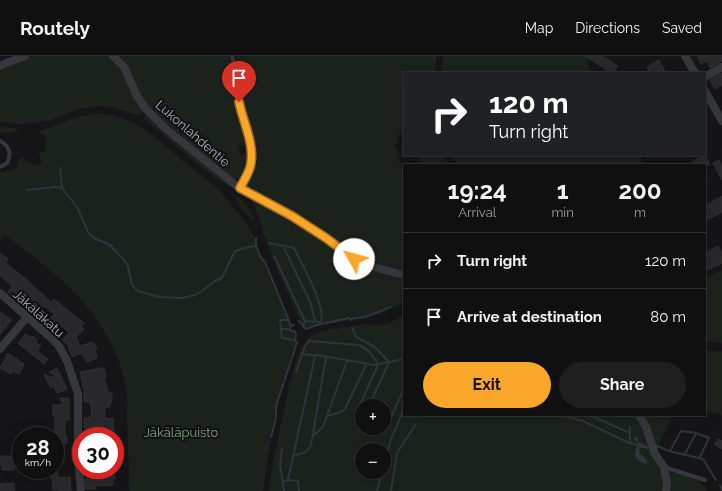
<!DOCTYPE html>
<meta charset="utf-8">
<style>
body{margin:0;font-family:Raleway,sans-serif;background:#1e1e1f;color:#f1f3f6;height:100vh;display:flex;flex-direction:column;font-size:15px;white-space:nowrap}
*{box-sizing:border-box;margin:0}
p{font-size:13px;color:#9c9d9f}
.icon{flex:none;width:22px;height:22px;fill:none;stroke:currentColor;stroke-width:2;stroke-linecap:round;stroke-linejoin:round}
.map{position:relative;flex:1;overflow:hidden}
.details{position:absolute;left:403px;top:108px;width:303px;height:252px;display:flex;flex-direction:column;background:#101011;border-radius:0px;box-shadow:0 4px 16px #0002,0 0 0 1px #303031}
.details>*{flex:none}
.hud{position:absolute;left:403px;top:16px;width:303px;height:84px;border-radius:0px;box-shadow:0 4px 16px #0002,0 0 0 1px #303031;background:#202124;color:#fff;overflow:hidden}
.fabs{position:absolute;left:355px;top:343px;display:grid;gap:8px}
.fabs a{display:grid;place-items:center;width:36px;height:36px;border-radius:50%;background:#101011;box-shadow:0 4px 16px #0002,0 0 0 1px #303031;font-size:20px}
.speed{position:absolute;left:12px;top:371px;display:flex;gap:8px;font-size:20px;font-weight:700;text-align:center}
.speed>*{display:grid;place-content:center;width:52px;height:52px;border-radius:50%;background:#101011;box-shadow:0 4px 16px #0002,0 0 0 1px #303031;line-height:1}
.speed small{font-size:10px;font-weight:400}
.speed .limit{border:6px solid #d22;background:#fff;color:#111}
.pin{position:absolute;display:grid;place-items:center;width:34px;height:34px;color:#fff;margin:-41px -17px;border-radius:50% 50% 50% 0;rotate:-45deg;box-shadow:0 0 4px #0007}
.pin .icon{rotate:45deg}
.me{position:absolute;width:44px;margin:-22px;rotate:308deg;stroke-linejoin:round;filter:drop-shadow(0 0 3px #0008)}
.turn{display:flex;align-items:center;gap:14px;height:84px;padding:0 20px;font-size:18px}
.turn .icon{width:52px;height:52px;stroke-width:2.5}
.turn b{display:block;font-size:28px;line-height:34px}
.eta{display:flex;justify-content:space-evenly;align-items:center;height:68px;text-align:center}
.eta b{font-size:24px;font-weight:700;line-height:28px}
.primary-button{display:flex;gap:8px;margin-top:auto;padding:8px 20px}
.primary-button a{flex:1;height:46px;border-radius:24px;background:#f9a62b;color:#111;font-size:16px;font-weight:700;line-height:46px;text-align:center}
.primary-button a+a{background:#1e1e1f;color:#f1f3f6}
ul{padding:0;list-style:none}
li{display:flex;align-items:center;gap:12px;height:56px;padding:0 20px;border-top:1px solid #303031}
li div{flex:1}
li b{display:block;font-size:15px}
li em{font-style:normal}
header{display:flex;align-items:center;gap:24px;box-sizing:border-box;height:56px;padding:0 20px;background:#101011;border-bottom:1px solid #303031}
header strong{font-size:19px}
nav{display:flex;gap:22px;margin-inline-start:auto;font-size:14px}
.map>svg:first-child{display:block}
.green{fill:#1b221c;fill-rule:evenodd}
.water{fill:#2b353c}
.lines{fill:none;stroke-linecap:round;stroke-linejoin:round}
.stream{stroke:#2b353c;stroke-width:2}
.building{fill:#28282b;stroke:#2f2f33}
.lane{stroke:#36373c;stroke-width:4}
.street{stroke:#36373c;stroke-width:8}
.route-casing{stroke:#a26c1c;stroke-width:10}
.route{stroke:#f9a62b;stroke-width:7}
.labels{text-anchor:middle;stroke-width:4;stroke-linejoin:round;paint-order:stroke}
.street-label{font-size:13px;fill:#a7adb8;stroke:#101012}
.park-label{font-size:13px;fill:#7da47d;stroke:#101012}
</style>
<header>
<strong>Routely</strong>
<nav><a>Map</a><a>Directions</a><a>Saved</a></nav>
</header>
<div class="map">
<svg width="722" height="435" viewBox="0 0 722 435">
<rect width="100%" height="100%" fill="#151517"/>
<g class="green">
<path d="M33,0H111L118,7L143,56L138,59L111,51L98,50L80,53L49,64L39,66L21,68L0,66V16C8,5 22,4 33,0Z"/>
<path d="M118,0H229C231,6 233,12 233,18C234,25 234,33 235,40C239,63 261,103 239,123H233L148,53ZM240,89L247,90L248,93L246,97L242,99L239,97L238,92Z"/>
<path d="M236,0H437L434,17H404V79L402,78L398,79L395,91C409,114 404,187 404,216L366,206L245,132V127L251,122L257,107L250,74L244,55Z"/>
<path d="M444,0H586L591,17H441Z"/>
<path d="M99,57C117,59 133,65 148,76L218,133L246,167L255,182L266,213L296,284V288L275,354L263,435H129C129,412 128,389 127,365C127,354 128,343 126,332C114,262 58,218 5,179L0,185V116L10,115L17,112L19,103L21,102L25,103V106C31,106 35,111 42,108L39,97L45,95L47,84L45,80L39,78L40,75L80,60Z"/>
<path d="M147,59L238,135C202,117 174,86 143,62V61Z"/>
<path d="M0,70L18,73L19,74L9,77H0Z"/>
<path d="M417,99H445L449,109H420Z"/>
<path d="M452,99H638L645,109H457Z"/>
<path d="M248,139L285,157L357,208L404,223V246L381,257L368,261L305,272C298,263 294,252 290,242C280,220 270,198 263,176C259,163 257,150 247,140Z"/>
<path d="M235,141C245,142 252,157 255,167L239,150Z"/>
<path d="M722,214V287L705,285V219L707,222Z"/>
<path d="M404,258V359H635L641,368L651,395L661,415L663,422V435H269L272,410L290,326L297,301L302,291L308,282L320,275L366,268L375,270L383,269L394,265ZM362,350H384V372H362ZM636,381L638,383L639,387L645,389L646,393L640,392L639,395L647,404L642,406L637,402L635,392L638,389L634,382ZM362,394H384V416H362Z"/>
<path d="M705,295H722V359L705,355Z"/>
<path d="M643,359H673L656,394Z"/>
<path d="M670,416C682,419 703,422 707,435H668L669,417Z"/>
</g>
<path class="water" d="M635,381H638V386L649,391L648,393L641,392L639,394L641,398L647,404V408C635,406 632,397 638,388L634,383Z"/>
<g class="lines">
<g class="stream">
<path d="M60,112L62,132"/>
<path d="M27,134L57,131L62,132L77,151L89,178L94,182L110,189L124,204L128,210L132,229L138,235L159,241L182,242L195,239L202,235L215,225L222,222L235,195L248,191L256,190L261,202L265,206L291,270"/>
<path d="M269,187L294,192C302,208 326,250 321,266"/>
<path d="M256,190V182"/>
<path d="M284,192L311,248L315,266"/>
<path d="M274,200L305,265L303,271"/>
<path d="M350,263L365,261L391,251"/>
<path d="M288,264H280L282,282L294,284L297,286L294,296"/>
<path d="M299,265L306,273L317,269L349,262L351,264"/>
<path d="M305,265L320,266"/>
<path d="M352,272L356,281L375,291L389,306L369,350"/>
<path d="M281,273H289L291,270L294,269"/>
<path d="M289,273L295,276L296,279L295,284"/>
<path d="M302,298L323,300L375,309L404,303"/>
<path d="M296,316L305,290L309,285L358,289C368,292 373,299 378,309L358,353"/>
<path d="M561,359L583,365L627,386L640,390"/>
<path d="M589,359L630,377"/>
<path d="M327,360L341,356L345,353L366,309"/>
<path d="M388,368L404,332"/>
<path d="M314,379L323,371L347,305"/>
<path d="M271,381L276,362V350L294,296"/>
<path d="M630,387V371"/>
<path d="M655,389L669,395L703,403L716,424"/>
<path d="M282,392L280,409L284,435"/>
<path d="M670,395L681,375L696,377L709,382L700,401"/>
<path d="M685,398L696,377"/>
<path d="M293,400L306,396L311,389L326,301"/>
<path d="M384,408L391,383L404,353"/>
<path d="M288,424L315,300"/>
<path d="M282,426L288,424L298,425L299,435"/>
<path d="M720,429L722,434"/>
<path d="M377,435L382,416"/>
<path d="M391,435L397,397L416,368"/>
</g>
</g>
<g class="building">
<path d="M585,0H602L618,10L613,17H611Z"/>
<path d="M697,0H722V5L710,12L707,5L701,8Z"/>
<path d="M659,4L666,17H650L647,11Z"/>
<path d="M722,17V29L715,33L710,24Z"/>
<path d="M705,99L710,109H687L704,99Z"/>
<path d="M719,104L722,110V124L713,107Z"/>
<path d="M722,140V156L705,165V150Z"/>
<path d="M718,190L722,197V207L708,214L705,209V198Z"/>
<path d="M0,197L8,203L6,207L26,223L51,246L54,243L84,267L81,270L84,273L76,281L80,290L93,286L97,293L95,294L97,302L87,306L82,297L72,301L67,288L62,284L69,277L59,267L53,275L45,269L54,258L44,250L35,260L29,254L35,248L22,237L16,243L8,236L12,230L0,219Z"/>
<path d="M0,256L12,264L0,278Z"/>
<path d="M26,278L31,282L33,280L37,284L35,286L41,290L37,295L48,303L44,308L18,287Z"/>
<path d="M8,297L24,308L19,318L13,315L11,318L0,312Z"/>
<path d="M57,312L67,333L57,337L53,330L50,331L44,318L52,322L54,319L49,316Z"/>
<path d="M100,312H104L106,321H104L108,337H112V346H110V351H105V363L113,362L114,378L99,380L98,371L84,372V362L92,361L91,350L90,346H84V335L80,316Z"/>
<path d="M60,342H69V364H65V380H67V388H64V405H55V360H53V349H63Z"/>
<path d="M718,383L722,385V393L714,388Z"/>
<path d="M0,400H13L15,412L14,414H2V410H0Z"/>
<path d="M51,414H57L58,422L70,421L71,435H59V433L53,434Z"/>
<path d="M98,414H115V423H112L113,429L96,430V433H86L85,423H99Z"/>
<path d="M14,427L15,435H0V428Z"/>
</g>
<g class="lines">
<g class="lane">
<path d="M232,0C237,15 236,31 239,46C243,68 257,90 250,112C247,119 244,126 240,132"/>
<path d="M0,85C9,89 12,98 7,107L0,111"/>
<path d="M664,411L705,424"/>
</g>
<g class="street">
<path d="M113,0L124,11L137,40L145,52L166,73L238,131L292,159L358,205L370,210L404,219"/>
<path d="M685,0L695,17"/>
<path d="M0,10L6,7L25,0"/>
<path d="M705,21L722,11"/>
<path d="M705,35L722,65"/>
<path d="M0,237L51,282L59,290L67,305L78,338V402L81,435"/>
<path d="M0,293L27,261"/>
<path d="M639,359L646,371L655,398L664,411L667,427L666,435"/>
</g>
</g>
<g class="lines">
<defs>
<path id="route" d="M239,46C243,66 254,86 251,107C250,116 244,124 240,132L292,160L326,182L354,203"/>
</defs>
<use href="#route" class="route-casing"/>
<use href="#route" class="route"/>
</g>
<g class="labels">
<g class="street-label">
<text transform="translate(193 77) rotate(41)" y="5">Lukonlahdentie</text>
<text transform="translate(39 257) rotate(42)" y="5">Jäkäläkatu</text>
</g>
<g class="park-label">
<text x="181" y="381">Jäkäläpuisto</text>
</g>
</g>
</svg>
<div class="fabs">
<a>+</a>
<a>−</a>
</div>
<div class="speed"><div>28<small>km/h</small></div><div class="limit">30</div></div>
<div class="pin" style="left:239px;top:46px;background:#d93025"><svg class="icon" aria-label="arrive" viewBox="0 0 24 24"><path d="M6 21V4h12l-3 4 3 4H6"/></svg></div>
<svg class="me" style="left:354px;top:203px" viewBox="-20 -20 40 40"><circle r="19" fill="#fff"/><path d="M0-13L10 11 0 6-10 11z" fill="#f9a62b"/></svg>
<div class="hud">
<div class="turn"><svg class="icon" aria-label="right" viewBox="0 0 24 24"><path d="M7 20v-9h11M14 6l5 5-5 5"/></svg><div><b>120 m</b>Turn right</div></div>
</div>
<section class="details">
<div class="eta">
<div><b>19:24</b><p>Arrival</p></div>
<div><b>1</b><p>min</p></div>
<div><b>200</b><p>m</p></div>
</div>
<ul>
<li><svg class="icon" aria-label="right" viewBox="0 0 24 24"><path d="M7 20v-9h11M14 6l5 5-5 5"/></svg><div><b>Turn right</b></div><em>120 m</em></li>
<li><svg class="icon" aria-label="arrive" viewBox="0 0 24 24"><path d="M6 21V4h12l-3 4 3 4H6"/></svg><div><b>Arrive at destination</b></div><em>80 m</em></li>
</ul>
<div class="primary-button"><a>Exit</a><a>Share</a></div>
</section>
</div>
